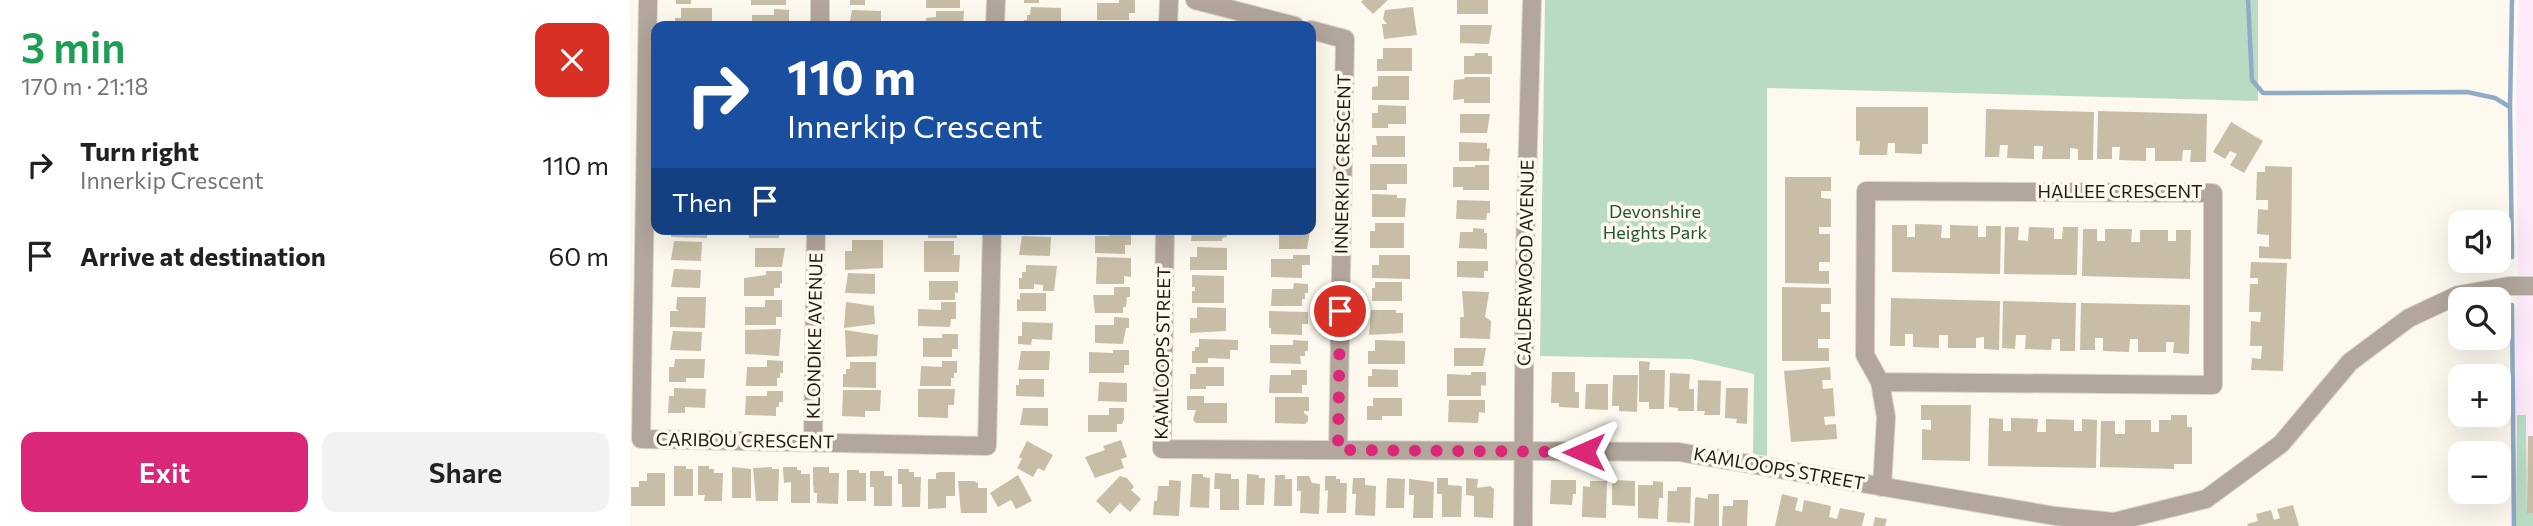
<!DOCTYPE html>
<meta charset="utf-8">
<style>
body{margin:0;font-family:Commissioner,sans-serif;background:#f2f2f2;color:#202124;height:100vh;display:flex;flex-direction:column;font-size:26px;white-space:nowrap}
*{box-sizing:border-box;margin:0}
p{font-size:23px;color:#757577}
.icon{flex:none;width:38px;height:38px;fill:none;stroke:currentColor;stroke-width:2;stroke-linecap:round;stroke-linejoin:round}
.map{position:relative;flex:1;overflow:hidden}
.side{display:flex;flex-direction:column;background:#fff;width:630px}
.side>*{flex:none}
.hud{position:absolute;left:21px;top:21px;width:665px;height:214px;border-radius:14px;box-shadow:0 7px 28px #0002;background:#1a4fa0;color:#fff;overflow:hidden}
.controls{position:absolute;left:1818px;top:210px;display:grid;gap:14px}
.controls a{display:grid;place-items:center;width:63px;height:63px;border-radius:14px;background:#fff;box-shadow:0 7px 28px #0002;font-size:35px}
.pin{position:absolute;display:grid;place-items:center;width:60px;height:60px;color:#fff;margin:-30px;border:4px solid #fff;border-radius:50%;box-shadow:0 2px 7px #0007}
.me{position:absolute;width:77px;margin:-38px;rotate:270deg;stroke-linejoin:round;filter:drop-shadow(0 0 5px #0008)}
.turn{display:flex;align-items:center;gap:24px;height:147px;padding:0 21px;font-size:32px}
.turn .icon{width:91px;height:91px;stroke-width:2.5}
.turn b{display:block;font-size:49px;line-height:60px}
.then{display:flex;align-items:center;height:66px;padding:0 21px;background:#0003;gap:14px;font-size:26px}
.round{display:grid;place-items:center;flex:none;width:74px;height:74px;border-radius:14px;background:#f2f2f2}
.summary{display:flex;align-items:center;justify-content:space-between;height:119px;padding:0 21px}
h1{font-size:42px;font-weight:600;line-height:52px;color:#1e9e55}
.button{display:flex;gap:14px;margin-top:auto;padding:14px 21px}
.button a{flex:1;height:80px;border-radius:14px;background:#db2777;color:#fff;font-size:28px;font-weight:600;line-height:80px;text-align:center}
.button a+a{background:#f2f2f2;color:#202124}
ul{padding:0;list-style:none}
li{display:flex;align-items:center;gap:21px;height:91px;padding:0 21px}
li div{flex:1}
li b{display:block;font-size:26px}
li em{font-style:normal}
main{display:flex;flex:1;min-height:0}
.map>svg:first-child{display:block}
.industrial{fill:#fce9f9}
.green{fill:#b9dac3}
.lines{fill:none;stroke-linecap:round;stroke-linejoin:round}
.stream{stroke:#91aac5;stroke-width:4.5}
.building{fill:#c8bea7}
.minor-casing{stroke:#d9d6cc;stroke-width:20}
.minor{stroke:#b3a69c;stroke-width:18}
.route{stroke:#db2777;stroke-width:12;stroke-dasharray:0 21.6}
.labels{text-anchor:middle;stroke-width:7;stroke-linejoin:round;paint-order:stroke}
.street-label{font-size:18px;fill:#1f1c13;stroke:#fdf9ef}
.park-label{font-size:18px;fill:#215637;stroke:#fdf9ef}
</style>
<main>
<section class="side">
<div class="summary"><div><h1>3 min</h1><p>170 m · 21:18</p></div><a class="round" style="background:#d93025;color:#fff"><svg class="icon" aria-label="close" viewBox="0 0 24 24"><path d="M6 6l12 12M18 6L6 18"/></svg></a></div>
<ul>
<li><svg class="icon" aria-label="right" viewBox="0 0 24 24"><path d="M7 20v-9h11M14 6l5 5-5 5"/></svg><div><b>Turn right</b><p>Innerkip Crescent</p></div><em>110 m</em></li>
<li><svg class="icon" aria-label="arrive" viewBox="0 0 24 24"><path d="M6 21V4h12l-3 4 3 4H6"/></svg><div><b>Arrive at destination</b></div><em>60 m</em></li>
</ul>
<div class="button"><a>Exit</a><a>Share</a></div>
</section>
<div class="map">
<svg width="1903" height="526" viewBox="0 0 1903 526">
<rect width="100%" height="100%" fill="#fdf9ef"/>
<path class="industrial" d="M1889,0H1903V526H1880L1888,257L1886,106Z"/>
<g class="green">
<path d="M915,0H1628V101L1137,88V456L1123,454L1124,374L1061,359L910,356Z"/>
<path d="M1887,415H1896L1897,513H1903V526H1886Z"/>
</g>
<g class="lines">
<g class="stream">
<path d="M1618,0L1622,80L1633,93L1837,92L1865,98L1880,107L1882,257"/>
<path d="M1880,107L1882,0"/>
<path d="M1882,305L1884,526"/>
</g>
</g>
<g class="building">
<rect x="46" y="0" width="15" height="4"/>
<rect x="121" y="0" width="35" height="5"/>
<rect x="220" y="0" width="15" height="5"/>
<rect x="296" y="0" width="34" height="8"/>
<rect x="394" y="0" width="15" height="3"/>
<path d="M489,0H505V13H499V20H467V3H489Z"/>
<path d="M733,0H758L743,14L731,2Z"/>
<rect x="827" y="0" width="31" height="14"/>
<path d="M401,7L431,8V26H394V20H397V15H400Z"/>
<path d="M783,7L787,35L754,39L752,24H757L753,19L755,10Z"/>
<path d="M51,8H82V26H45V18H51Z"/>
<path d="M144,9L159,10V21H156V26H122V15H144Z"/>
<path d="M222,10L251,11V26H219Z"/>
<path d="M306,11H334L333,26H296V18L306,17Z"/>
<path d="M830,25H862L859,44L830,43Z"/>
<path d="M753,48H782V71H747V59H753Z"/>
<path d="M845,53H858V56H862V74H834V56H844Z"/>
<path d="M748,76H779V100H742V87L748,86Z"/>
<path d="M835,77H860V103H834V99L823,100L824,80L834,79Z"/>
<path d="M748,105L776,106V124H758V128H742V113H748Z"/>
<path d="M1226,107H1298V144H1292V154L1265,153V143H1258L1257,155H1229L1230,141H1226Z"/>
<path d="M1356,109L1464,112L1463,160H1448V149L1440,148V159H1412L1413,146H1404V159L1377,158L1378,145H1370L1369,157H1355Z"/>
<path d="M1468,111L1577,114L1576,162H1560L1561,150H1553L1552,161H1525V148H1516V161L1489,160L1490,147H1482V159H1467Z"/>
<path d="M830,114H860L857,133H830Z"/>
<path d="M1601,122L1633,141L1614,173L1600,165L1607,154L1600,151L1595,159L1583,152Z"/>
<path d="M746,136H775V157H742V145H747Z"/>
<path d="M829,142L857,143V149L860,148L859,161H829Z"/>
<path d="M740,164H777V184H757V190H740Z"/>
<path d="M845,165H859V190H833V187H823V167H845Z"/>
<path d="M1635,166L1662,167L1661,259L1629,258V246L1639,247V235L1627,234L1628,209L1638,210V200H1626L1627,172H1635Z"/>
<path d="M1155,177H1201V191H1191V198L1201,199V227H1189V234H1200V262H1189V271H1199V284L1155,283Z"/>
<path d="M742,194L767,195V198H776L775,217H742Z"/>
<path d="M827,200L860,201V213H857L856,220L826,219Z"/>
<path d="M745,223H774V248H740V231H745Z"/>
<path d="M1285,224L1312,225L1311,238H1320V225L1348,226V237H1356V226H1371L1370,274L1262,272V225H1277V237H1285Z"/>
<path d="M1375,227H1389L1388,240L1398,241L1399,227L1424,228V239H1432L1433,227H1448L1447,275L1374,274Z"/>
<path d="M843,228L854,229V233H857V249L829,248L830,232H843Z"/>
<path d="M42,229H77V238L41,237Z"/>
<rect x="119" y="229" width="30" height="9"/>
<rect x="298" y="229" width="29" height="9"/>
<path d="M484,229H501V245H495V254L465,253V236H479V233H484Z"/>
<path d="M562,229H597V237L592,238V241H561Z"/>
<path d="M1453,229H1467V241H1475V229H1502L1501,242H1510V230H1538V241H1546V230H1561L1560,279L1452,276Z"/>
<path d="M649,231H680L677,249H649Z"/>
<path d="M392,236L421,237L420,256L389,255Z"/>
<path d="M222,240H253V268L215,270V251H222Z"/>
<path d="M44,241L72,242L71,261L41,260Z"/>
<path d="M294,241H324V254L321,255H330L329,272H294Z"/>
<path d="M567,247L597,248V270H560V257H567Z"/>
<path d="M125,248H155L152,267H125Z"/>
<path d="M663,255H680V265H672V278L641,277V259H663Z"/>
<path d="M749,255H780V279L742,278V265H749Z"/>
<path d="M467,257L501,258V277L494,276V284H466Z"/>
<path d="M827,261H858V271H854V278L827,277Z"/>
<path d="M1621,262L1657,263L1653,371L1621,370L1622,358L1631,359L1632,346H1620L1621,321L1630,322L1631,312H1619L1620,284H1628V278H1620Z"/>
<path d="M396,265L427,266L424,291H413V285L404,284V289H389V278H392V272H396Z"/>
<path d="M44,269L71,270L70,288L41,287Z"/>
<path d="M136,271H152V284L150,283V288H144V296H114V278L136,275Z"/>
<path d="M218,273L245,274V294L215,293Z"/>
<path d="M562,275L594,276V303H562V291H565V287H562Z"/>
<path d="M299,281H328V293L325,292V300H299Z"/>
<path d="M745,282H772V301H742V288H745Z"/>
<path d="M664,283L678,284V293H675V299H672V306H641L642,289H663Z"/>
<path d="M484,287H500V297H497L496,307H493V313H465L463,295H484Z"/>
<path d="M1152,287L1201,288V304H1191V312H1200V339H1188V348H1199V361H1152Z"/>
<path d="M832,291L859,292L855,317L861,321L860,339L830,338V317H834Z"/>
<path d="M390,293H416V311H387V299L390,300Z"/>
<path d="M47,297H76L75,328L40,327V311H49L46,309Z"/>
<path d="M1261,298L1370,301L1369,350L1354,349V337L1346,338V348H1318V335H1309V348L1283,347V334H1275V346H1260Z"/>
<path d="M135,300H152V317H146V325H115V307H135Z"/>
<path d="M1373,301L1446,303L1445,351H1430V339H1422L1421,350L1395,349L1396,335H1386L1385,349L1372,348Z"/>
<path d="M216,302L244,306L245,324L214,328Z"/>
<path d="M311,302H326V319H321L320,327L288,326V309L311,310Z"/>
<path d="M1451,303L1560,305L1559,354L1543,353L1544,342H1536V352H1508V339H1500L1499,352L1473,351V338H1465V350H1450Z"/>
<path d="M567,307L596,308V331L560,333V318H567Z"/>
<path d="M741,310H766V313H773V333L739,335Z"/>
<path d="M639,311L678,312V324H672V335L641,334V328H639Z"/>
<path d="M484,317L499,318V328H496L493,344L465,343V325H484Z"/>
<path d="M392,322L423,323L422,340L402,339L401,345L388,344V336H392Z"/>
<path d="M151,329L149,356L115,354V330Z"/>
<path d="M215,330L248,335L247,356L216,357Z"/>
<path d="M43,331L72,332L71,351L40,350Z"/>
<path d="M312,334H328V349H322V357H293V338H312Z"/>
<path d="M569,339L608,340V350H600V359L578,358V363H562V351H565V347H569Z"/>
<path d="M663,340L678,341V351H675V356H670L671,364L640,363V345H663Z"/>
<path d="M745,340L775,341V364H738V351H745Z"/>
<path d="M824,348H856L853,366H824Z"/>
<path d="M483,350H499V365H494V373H459V352L483,353Z"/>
<path d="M391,351H420L419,370H388Z"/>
<path d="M45,359H75L74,378H56V382H39V367H44Z"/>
<path d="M137,360L153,361V373H150V378H147V386H116L117,367H137Z"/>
<path d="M312,361H327V373H324V378H321V386H290L291,366L312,367Z"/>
<path d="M1009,361L1020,362L1019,370H1035L1034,409H1019V402H1009Z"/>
<path d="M220,362H246V388L213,387V374H216V369H220Z"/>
<path d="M566,367H594V386H576V389H560V374H566Z"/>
<path d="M1200,367L1201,380H1192L1193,389L1203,388L1205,416L1194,417L1195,425L1206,424L1207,439L1161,442L1154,371Z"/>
<path d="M742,369L768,370V387H738V376H742Z"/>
<path d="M661,370H677V385H672V393H639L640,375H661Z"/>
<path d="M841,372H856V386L851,385V396H817V374L841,375Z"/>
<path d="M922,372H945V392H949V408L929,407V403H921Z"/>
<path d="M1040,373L1060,374L1059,389H1064V411H1048V408L1039,407Z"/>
<path d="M983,375H1008L1007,412L989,411V406H982Z"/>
<path d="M389,379H414V397L386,396V385H389Z"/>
<path d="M1068,380L1091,381L1090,415H1074L1075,411H1067Z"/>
<path d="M469,382L497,383V402L468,401Z"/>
<path d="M956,384H978V410L955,409Z"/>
<path d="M44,388L76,389L75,408L55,407V413H38L39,396H44Z"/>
<path d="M1096,388H1118L1117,424L1106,423L1107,419L1095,418Z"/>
<path d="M288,389H325L324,405H318V418L288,417Z"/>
<path d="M213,390H251L250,411H235V417L212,416Z"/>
<path d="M137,391H153V402H149V407H146V416L115,415L116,396H137Z"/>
<path d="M557,396H574V403H597V423H566L563,420L566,410H557Z"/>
<path d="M645,397H679V411H674V413L678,416V421L675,424L645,423Z"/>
<path d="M743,398H772V416H752V420H737V406H743Z"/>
<path d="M819,400H855V413L849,412L848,423L818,422Z"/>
<path d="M1291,405H1341L1340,461L1292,460V429L1301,430V420H1291Z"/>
<path d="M393,408H418V426L390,425Z"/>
<path d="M479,408H494V419L492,424H487V432H458V415H479Z"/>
<path d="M1541,415H1557V427H1562V464H1544V469L1470,467L1471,421H1485V434H1495V420H1521V432H1529V420H1541Z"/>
<path d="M1359,418L1373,419V431H1381V418L1408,419L1407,432H1416V419L1444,420V431H1452V419L1467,420L1466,468L1358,466Z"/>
<path d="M1898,436H1903V513H1897Z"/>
<path d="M491,440L497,457L491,459L494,468L465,478L455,457L475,450L473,446Z"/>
<path d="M397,441L423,455L414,471L408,468L403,477L387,468L392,459L389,457Z"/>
<path d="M44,466H56V469H63V496H44Z"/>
<path d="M68,466H79V469H84V473H93L92,501H74L75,495H68Z"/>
<path d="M102,467L121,469V498H102Z"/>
<path d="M142,467V469H149L148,501H126L123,468Z"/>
<path d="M153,467H167V470H171V474H180V503H161V482L154,483Z"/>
<path d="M183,467H199V473H209L208,504L187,503V493H184L183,484Z"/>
<path d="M268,469H279V472H284V477H291L290,507H272V484H268Z"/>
<path d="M217,470H229V473H236V501H217Z"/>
<path d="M240,471H254V476H262V506H244V487H240Z"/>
<path d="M310,472H325V496H316V508L298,509V479H306V473Z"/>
<path d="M17,473H35V506H1V487H9V481H17Z"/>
<path d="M585,473L601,474V479H609V510H590V489H584Z"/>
<path d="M562,474H573V477L580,478L579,508L560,507Z"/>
<path d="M617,474L629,475V478H635L634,505H616Z"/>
<path d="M388,475L402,501L386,509L381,500L368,507L360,493Z"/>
<path d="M645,475H655V479H662V506H644Z"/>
<path d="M490,476L497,478L504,487L501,490L511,499L500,512L490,503L480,514L466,501Z"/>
<path d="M667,476H679L682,483L690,484L689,514L670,513L671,491H667Z"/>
<path d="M695,476H706V479H710V483H717L716,513H697L698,490L695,491Z"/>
<path d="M723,478H735V485L746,486L745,516L725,515L726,494H722Z"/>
<path d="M757,478L775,479L774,508H756Z"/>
<path d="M807,478H818V485L832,486L831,517H812V494H807Z"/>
<path d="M836,478L848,479L847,488L860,486L864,489L863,518L844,517V496L836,495Z"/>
<path d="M779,479L804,482L803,518H783L784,495H779Z"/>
<path d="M539,480L551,481L549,516L523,515L524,501H527L528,486H539Z"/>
<path d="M921,480H946V494H943L942,505L920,504Z"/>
<path d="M982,480L1005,481V506L982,505Z"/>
<path d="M328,481H344L348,483V488H357V513H331Z"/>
<path d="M960,481H977L976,518L952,517L953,486L960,487Z"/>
<path d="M1023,481L1033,482V498H1029L1028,519L1008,518V485H1023Z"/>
<path d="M1047,487H1061L1060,523L1037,522L1038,491H1047Z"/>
<path d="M1078,494H1089V526H1064L1065,499L1066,497L1078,499Z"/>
<path d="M1152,494L1168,498L1165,510L1172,512L1174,500L1201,506L1199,517L1207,519L1210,508L1235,513L1232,526H1145Z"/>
<path d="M1103,500H1118L1117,526H1092L1093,506H1103Z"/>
<path d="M1663,505L1669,526H1618L1617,524L1628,521L1626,514L1641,510L1644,520L1650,518L1647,509Z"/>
<path d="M1245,517L1257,519L1255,526H1243Z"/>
</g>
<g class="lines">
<defs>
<g id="minor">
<path d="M18,0L11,439L357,446L362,229"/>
<path d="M565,0L665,26"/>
<path d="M190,26V0"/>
<path d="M365,26L366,0"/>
<path d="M538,26L539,0"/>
<path d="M681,30L715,39L708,450"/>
<path d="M535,229L532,449L1049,452L1425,516L1484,522L1576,499L1651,444L1720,362L1779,318L1828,295L1879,286H1903"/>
<path d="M1250,382L1583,385V193L1236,191L1235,355L1250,382L1256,417L1252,487"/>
<path d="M183,442L186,229"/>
<path d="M893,526L895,251L902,0"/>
</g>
</defs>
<use href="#minor" class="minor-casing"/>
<use href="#minor" class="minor"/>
</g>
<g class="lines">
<path class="route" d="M710,311L708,450L954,452"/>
</g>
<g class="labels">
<g class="street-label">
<text transform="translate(713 164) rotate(-89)" y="6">INNERKIP CRESCENT</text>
<text x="1490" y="198">HALLEE CRESCENT</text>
<text transform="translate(896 263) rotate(-89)" y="6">CALDERWOOD AVENUE</text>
<text transform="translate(185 336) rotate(-89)" y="6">KLONDIKE AVENUE</text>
<text transform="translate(533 353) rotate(-89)" y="6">KAMLOOPS STREET</text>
<text transform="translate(115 441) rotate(1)" y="6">CARIBOU CRESCENT</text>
<text transform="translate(1149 469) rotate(10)" y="6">KAMLOOPS STREET</text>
</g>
<g class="park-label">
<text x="1025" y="218">Devonshire<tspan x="1025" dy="21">Heights Park</tspan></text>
</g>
</g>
</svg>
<div class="controls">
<a><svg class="icon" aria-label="sound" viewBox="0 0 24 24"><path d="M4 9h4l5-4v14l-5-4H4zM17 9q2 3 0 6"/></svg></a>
<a><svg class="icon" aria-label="search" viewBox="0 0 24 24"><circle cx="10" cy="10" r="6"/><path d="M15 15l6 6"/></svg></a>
<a>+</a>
<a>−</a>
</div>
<div class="pin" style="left:710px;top:311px;background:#d93025"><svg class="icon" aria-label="arrive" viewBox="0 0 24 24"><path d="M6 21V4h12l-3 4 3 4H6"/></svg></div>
<svg class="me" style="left:954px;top:452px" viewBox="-20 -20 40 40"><path d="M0-17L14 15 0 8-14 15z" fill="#db2777" stroke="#fff" stroke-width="4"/></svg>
<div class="hud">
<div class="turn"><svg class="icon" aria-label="right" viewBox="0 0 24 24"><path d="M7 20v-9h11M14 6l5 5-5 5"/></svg><div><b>110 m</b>Innerkip Crescent</div></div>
<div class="then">Then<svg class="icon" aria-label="arrive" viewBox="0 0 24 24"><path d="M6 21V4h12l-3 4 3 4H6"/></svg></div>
</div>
</div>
</main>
